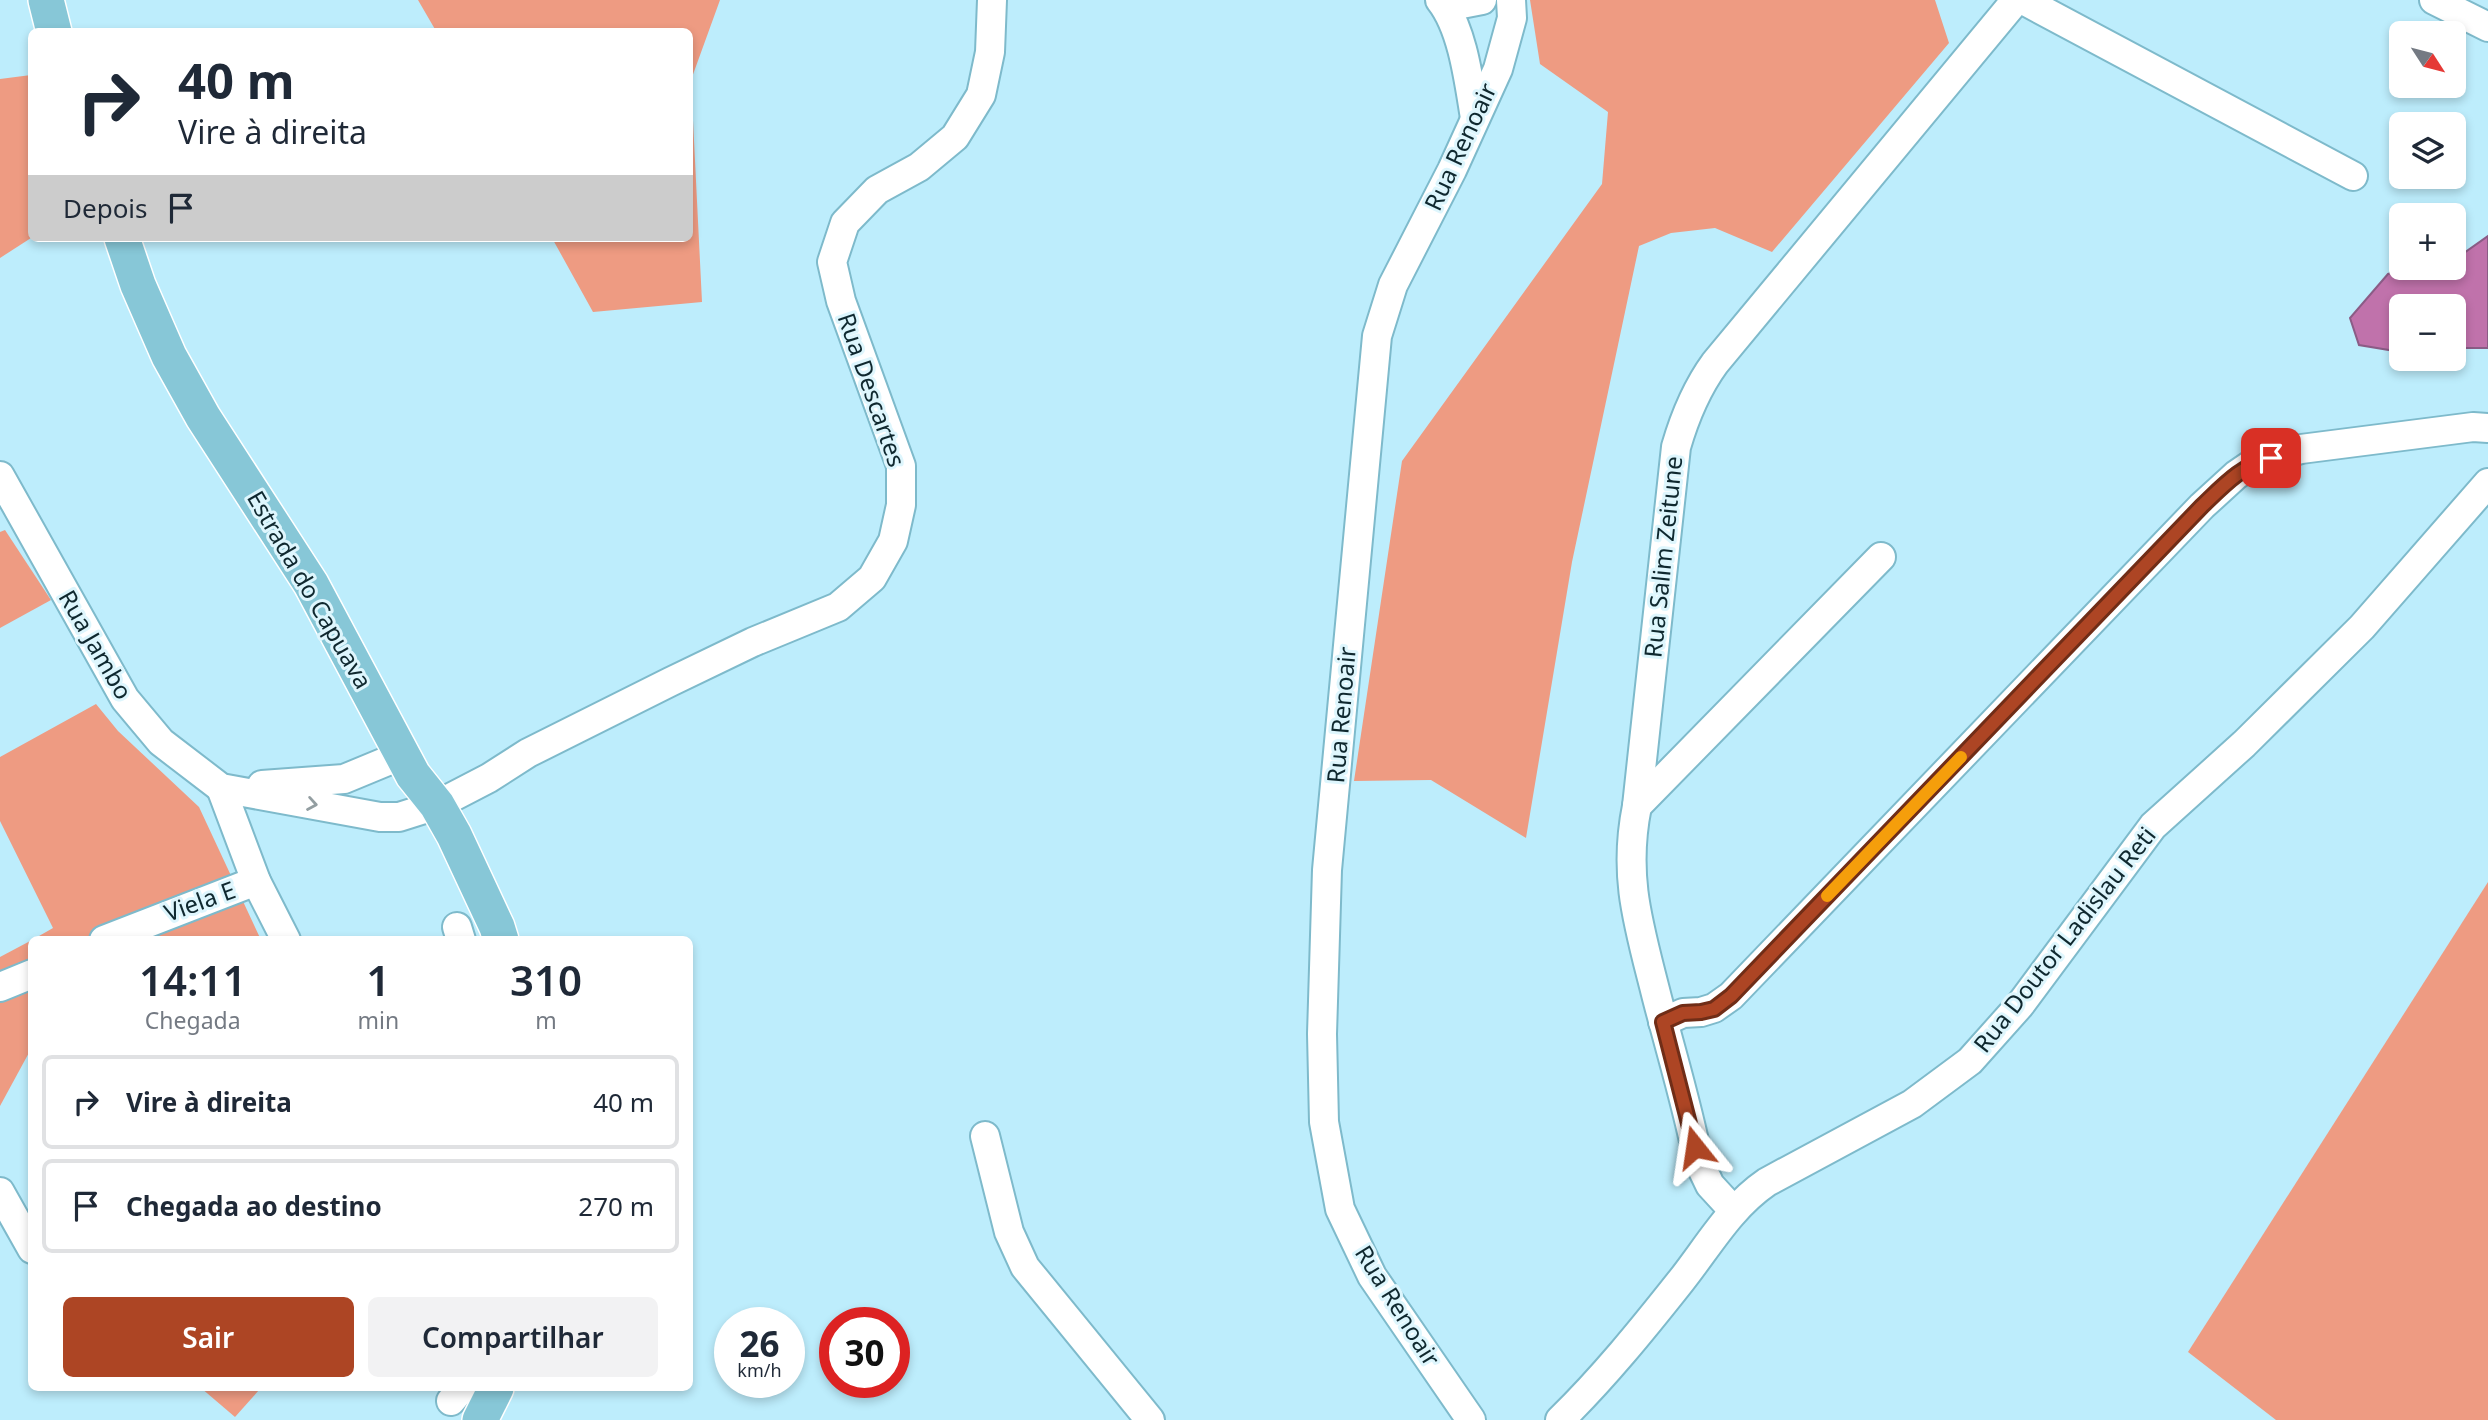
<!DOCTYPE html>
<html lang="pt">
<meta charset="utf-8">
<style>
body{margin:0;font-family:"Noto Sans",sans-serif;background:#f2f2f3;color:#1f2937;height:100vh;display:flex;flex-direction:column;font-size:26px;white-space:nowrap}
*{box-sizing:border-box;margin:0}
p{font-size:23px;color:#747a83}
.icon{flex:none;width:38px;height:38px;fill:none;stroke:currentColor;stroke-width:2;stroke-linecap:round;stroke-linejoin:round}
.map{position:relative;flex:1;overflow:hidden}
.sheet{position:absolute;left:28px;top:936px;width:665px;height:455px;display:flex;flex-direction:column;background:#fff;border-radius:10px;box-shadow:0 4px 10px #0003}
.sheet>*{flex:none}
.banner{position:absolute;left:28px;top:28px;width:665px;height:214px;border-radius:10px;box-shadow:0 4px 10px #0003;background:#fff;color:#1f2937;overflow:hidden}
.needle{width:46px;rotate:126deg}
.tools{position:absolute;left:2389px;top:21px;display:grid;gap:14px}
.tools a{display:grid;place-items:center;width:77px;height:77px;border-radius:10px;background:#fff;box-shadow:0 4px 10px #0003;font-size:35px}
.speed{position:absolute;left:714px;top:1307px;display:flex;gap:14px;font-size:35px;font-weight:700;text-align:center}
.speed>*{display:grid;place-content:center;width:91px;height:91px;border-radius:50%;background:#fff;box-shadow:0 4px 10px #0003;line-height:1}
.speed small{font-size:18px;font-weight:400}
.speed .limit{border:10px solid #d22;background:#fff;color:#111}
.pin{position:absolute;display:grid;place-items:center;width:60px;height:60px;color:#fff;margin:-30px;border-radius:14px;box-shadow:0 4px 10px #0006}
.me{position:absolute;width:77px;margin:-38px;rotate:345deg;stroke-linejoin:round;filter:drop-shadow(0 0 5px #0008)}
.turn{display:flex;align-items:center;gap:24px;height:147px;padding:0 35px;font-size:32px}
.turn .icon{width:91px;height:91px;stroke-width:2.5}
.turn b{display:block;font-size:49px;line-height:60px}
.then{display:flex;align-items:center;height:66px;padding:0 35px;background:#0003;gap:14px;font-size:26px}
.eta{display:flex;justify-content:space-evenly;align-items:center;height:119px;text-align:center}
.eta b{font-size:42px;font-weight:600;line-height:49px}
.action{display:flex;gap:14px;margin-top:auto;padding:14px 35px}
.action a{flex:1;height:80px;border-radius:10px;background:#ad4524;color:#fff;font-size:28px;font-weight:600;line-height:80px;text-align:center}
.action a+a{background:#f2f2f3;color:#1f2937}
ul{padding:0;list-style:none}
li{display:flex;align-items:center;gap:21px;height:94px;margin:0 14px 10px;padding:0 21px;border:4px solid #e0e1e3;border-radius:10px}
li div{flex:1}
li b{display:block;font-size:26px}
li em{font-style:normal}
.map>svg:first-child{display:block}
.green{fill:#ee9b82}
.water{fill:#c072ab;stroke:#8b5c86;stroke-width:2}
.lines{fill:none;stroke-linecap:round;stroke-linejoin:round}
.minor-casing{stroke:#7ebacb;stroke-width:32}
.major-casing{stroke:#fff;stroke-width:38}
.minor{stroke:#fff;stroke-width:28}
.major{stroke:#87c7d7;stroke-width:35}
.oneway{stroke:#939ea1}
.route-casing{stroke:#702d17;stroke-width:18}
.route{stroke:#ad4524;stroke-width:12}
.slow{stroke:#f59e0b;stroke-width:12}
.labels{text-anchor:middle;stroke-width:6;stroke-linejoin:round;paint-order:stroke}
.street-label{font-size:24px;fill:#0f282f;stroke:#def6fd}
</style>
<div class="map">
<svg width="2488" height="1420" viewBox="0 0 2488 1420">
<rect width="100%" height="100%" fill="#bdedfc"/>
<g class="green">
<path d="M418,0H720L691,80L702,302L593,312L552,238H690V32L436,31Z"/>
<path d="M1530,0H1935L1949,43L1772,252L1715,228L1671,233L1639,246L1572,562L1526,838L1431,780L1354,781L1402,461L1602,184L1608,112L1540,64Z"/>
<path d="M31,75V238L0,258V79Z"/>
<path d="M5,530L51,600L0,628V532Z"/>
<path d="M96,704L118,731L199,807L261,940H32L53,928L0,821V757Z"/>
<path d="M2488,882V1420H2276L2188,1352Z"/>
<path d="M32,940L31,1049L0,1106V957Z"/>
<path d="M201,1388H257L259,1390L235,1417Z"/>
</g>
<path class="water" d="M2488,236V348H2454V306H2401V352L2359,345L2350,318L2388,274L2412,268H2454V257L2461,255Z"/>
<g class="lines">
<defs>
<g id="minor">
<path d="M1440,0C1463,29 1469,82 1475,118"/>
<path d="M2023,0L2353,176"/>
<path d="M2434,0L2488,27"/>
<path d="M1446,7L1482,0"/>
<path d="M0,476L125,699L161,742L221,788L380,817H399L437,805L489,778L528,753L670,682L753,642L838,607L872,578L893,541L901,505V466L841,301L832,262L845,223L877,190L919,167L955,137L981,95L990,52L992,0"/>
<path d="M262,785L344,779L402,755"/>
<path d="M221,788L256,881L286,940"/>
<path d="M1637,806L1881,557"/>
<path d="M457,927L461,940"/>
<path d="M104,940L256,881"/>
<path d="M0,987L32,974"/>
<path d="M1663,1022L1683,1013L1701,1012L1714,1008L1731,996L2202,506L2236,475L2255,462L2301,449L2473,427L2488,428"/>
<path d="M985,1136L1009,1232L1025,1267L1150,1420"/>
<path d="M0,1192L32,1249"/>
<path d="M1733,1210L1710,1185L1698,1160C1687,1103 1669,1046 1655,990C1638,923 1623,875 1637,806L1676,447C1685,416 1696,389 1715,363L2016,0"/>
<path d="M451,1401L462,1388"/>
<path d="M1471,1420L1372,1276L1340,1209L1324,1122L1322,1034L1327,870L1377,336L1393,285L1452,170L1498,69L1512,18L1511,0"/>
<path d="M1560,1420C1603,1378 1642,1330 1680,1282C1708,1247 1729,1208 1767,1182L1912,1104L1970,1061L2020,1005L2153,826L2244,744L2362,627L2488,483"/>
</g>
<g id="major">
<path d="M46,0L54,32"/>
<path d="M122,238L138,285L169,356L203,417L311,584L413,775L437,805L454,835L497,927L501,940"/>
<path d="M480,1420L496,1388"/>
</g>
</defs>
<use href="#minor" class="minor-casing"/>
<use href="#major" class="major-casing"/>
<use href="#minor" class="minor"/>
<use href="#major" class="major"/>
</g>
<defs><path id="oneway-chevron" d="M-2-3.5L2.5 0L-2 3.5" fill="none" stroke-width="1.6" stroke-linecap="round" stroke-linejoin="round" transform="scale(1.75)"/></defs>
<use class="oneway" href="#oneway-chevron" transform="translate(312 804) rotate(10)"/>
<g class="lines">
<defs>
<path id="route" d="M1695,1147L1663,1022L1683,1013L1701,1012L1714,1009L1731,996L2202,506C2223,486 2242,465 2271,458"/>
</defs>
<use href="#route" class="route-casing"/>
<use href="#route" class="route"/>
<path class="slow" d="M1827,896L1961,757"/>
</g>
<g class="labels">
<g class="street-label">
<text transform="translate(1461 147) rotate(-65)" y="8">Rua Renoair</text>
<text transform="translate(871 390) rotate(71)" y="8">Rua Descartes</text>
<text transform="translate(1664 557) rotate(-84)" y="8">Rua Salim Zeitune</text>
<text transform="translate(309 590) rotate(60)" y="8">Estrada do Capuava</text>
<text transform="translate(95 645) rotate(60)" y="8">Rua Jambo</text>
<text transform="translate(1342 715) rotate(-85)" y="8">Rua Renoair</text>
<text transform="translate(200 902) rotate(-20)" y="8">Viela E</text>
<text transform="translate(2065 940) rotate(-52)" y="8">Rua Doutor Ladislau Reti</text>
<text transform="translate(1397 1306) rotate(58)" y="8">Rua Renoair</text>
</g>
</g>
</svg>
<div class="tools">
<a><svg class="needle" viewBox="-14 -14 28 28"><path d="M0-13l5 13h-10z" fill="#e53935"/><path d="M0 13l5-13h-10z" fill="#747a83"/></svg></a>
<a><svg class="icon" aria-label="layers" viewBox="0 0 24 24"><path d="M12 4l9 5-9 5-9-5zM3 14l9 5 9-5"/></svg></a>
<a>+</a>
<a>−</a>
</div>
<div class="speed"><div>26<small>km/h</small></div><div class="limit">30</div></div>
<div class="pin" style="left:2271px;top:458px;background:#d93025"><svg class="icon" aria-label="arrive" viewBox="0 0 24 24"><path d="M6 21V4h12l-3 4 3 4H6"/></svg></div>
<svg class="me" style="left:1695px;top:1147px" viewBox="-20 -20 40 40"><path d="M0-17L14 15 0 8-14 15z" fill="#ad4524" stroke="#fff" stroke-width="4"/></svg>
<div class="banner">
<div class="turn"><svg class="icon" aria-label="right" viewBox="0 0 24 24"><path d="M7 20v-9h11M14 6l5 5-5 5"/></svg><div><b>40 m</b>Vire à direita</div></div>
<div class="then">Depois<svg class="icon" aria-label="arrive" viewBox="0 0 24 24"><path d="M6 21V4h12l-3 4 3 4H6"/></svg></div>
</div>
<section class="sheet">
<div class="eta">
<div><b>14:11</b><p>Chegada</p></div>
<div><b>1</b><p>min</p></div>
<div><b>310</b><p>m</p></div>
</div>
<ul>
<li><svg class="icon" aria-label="right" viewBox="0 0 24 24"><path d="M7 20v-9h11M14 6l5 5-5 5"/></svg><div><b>Vire à direita</b></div><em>40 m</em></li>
<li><svg class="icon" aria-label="arrive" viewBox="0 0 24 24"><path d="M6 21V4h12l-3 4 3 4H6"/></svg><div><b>Chegada ao destino</b></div><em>270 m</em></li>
</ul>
<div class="action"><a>Sair</a><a>Compartilhar</a></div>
</section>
</div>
